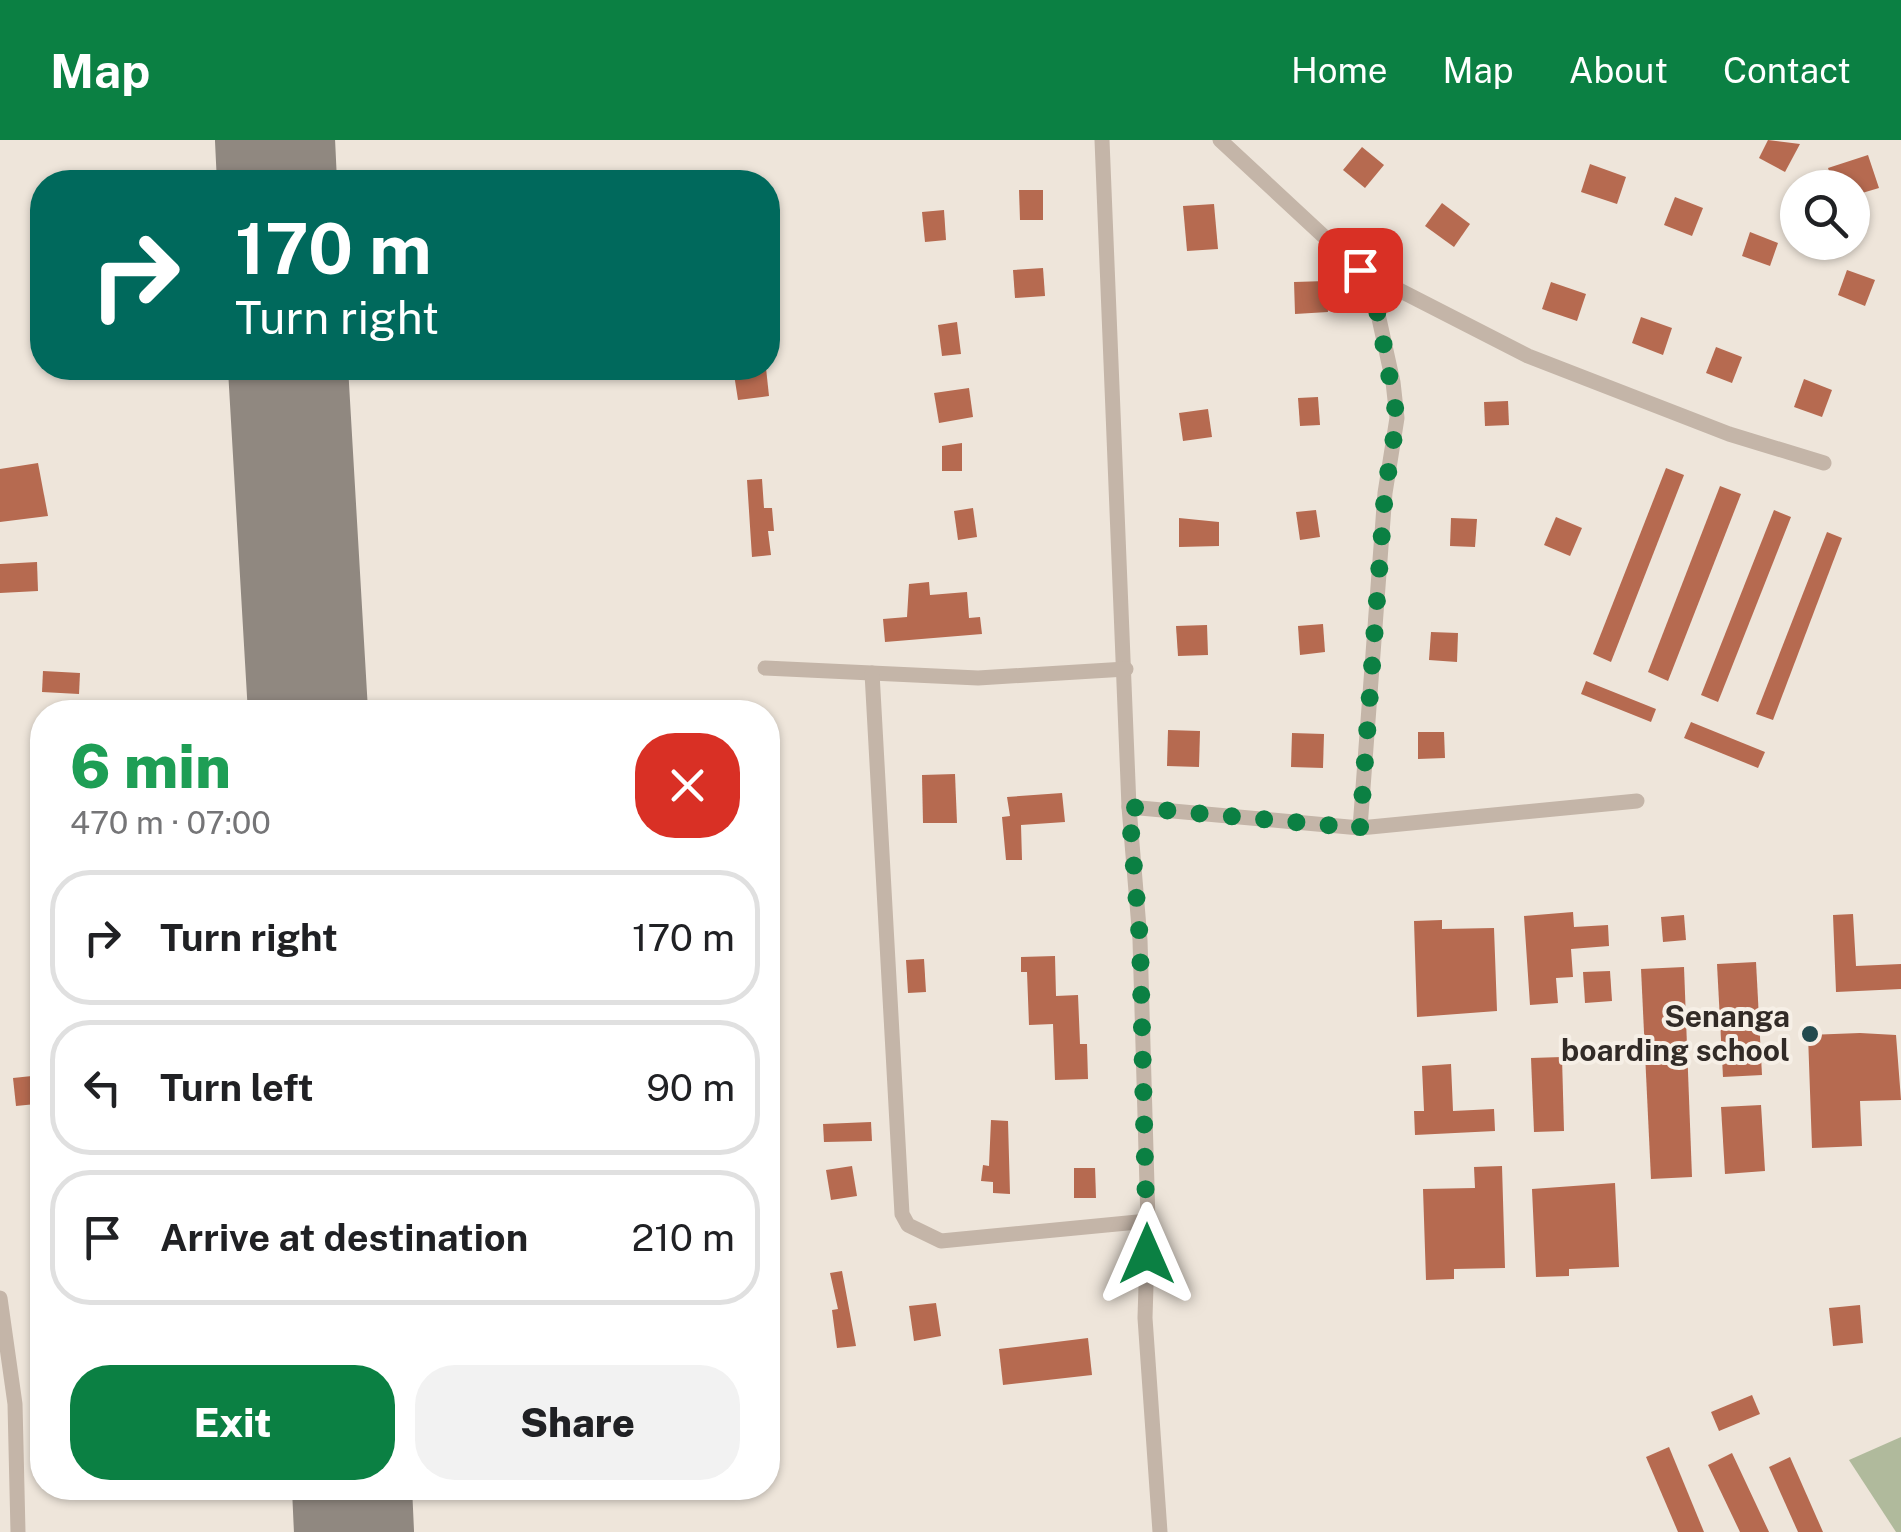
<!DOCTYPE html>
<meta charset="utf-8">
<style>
body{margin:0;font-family:"Public Sans",sans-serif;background:#f2f2f2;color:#202124;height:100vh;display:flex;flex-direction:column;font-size:38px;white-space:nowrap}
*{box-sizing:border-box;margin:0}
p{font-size:32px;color:#757577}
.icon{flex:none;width:55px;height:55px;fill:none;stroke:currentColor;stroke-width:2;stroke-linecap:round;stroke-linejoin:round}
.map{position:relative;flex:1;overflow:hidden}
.sheet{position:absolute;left:30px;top:560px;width:750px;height:800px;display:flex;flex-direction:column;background:#fff;border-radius:40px;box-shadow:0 2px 8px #0004}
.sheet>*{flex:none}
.top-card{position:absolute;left:30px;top:30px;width:750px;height:210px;border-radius:40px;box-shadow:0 2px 8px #0004;background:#00695c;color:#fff;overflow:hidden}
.buttons{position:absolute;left:1780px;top:30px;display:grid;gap:20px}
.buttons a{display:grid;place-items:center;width:90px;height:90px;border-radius:50%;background:#fff;box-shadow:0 2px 8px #0004;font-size:50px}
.pin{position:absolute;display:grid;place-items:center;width:85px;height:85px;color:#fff;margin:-42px;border-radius:20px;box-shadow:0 5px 15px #0006}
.me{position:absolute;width:110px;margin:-55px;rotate:0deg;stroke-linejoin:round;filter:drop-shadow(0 0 8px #0008)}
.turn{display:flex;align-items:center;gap:35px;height:210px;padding:0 40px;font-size:45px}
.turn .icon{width:130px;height:130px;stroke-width:2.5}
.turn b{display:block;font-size:70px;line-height:85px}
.round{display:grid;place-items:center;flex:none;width:105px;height:105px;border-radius:40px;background:#f2f2f2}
.overview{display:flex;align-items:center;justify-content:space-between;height:170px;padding:0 40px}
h1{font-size:60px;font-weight:800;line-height:75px;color:#1e9e55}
.cta{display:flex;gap:20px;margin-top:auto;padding:20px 40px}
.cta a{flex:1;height:115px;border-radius:40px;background:#0b8043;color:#fff;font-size:40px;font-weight:800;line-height:115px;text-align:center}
.cta a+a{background:#f2f2f2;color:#202124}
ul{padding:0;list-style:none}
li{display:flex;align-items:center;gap:30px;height:135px;margin:0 20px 15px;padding:0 20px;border:5px solid #e0e0e0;border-radius:40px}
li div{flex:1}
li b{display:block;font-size:38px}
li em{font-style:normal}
header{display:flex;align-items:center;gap:60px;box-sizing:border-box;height:140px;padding:0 50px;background:#0b8043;color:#fff}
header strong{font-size:48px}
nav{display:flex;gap:55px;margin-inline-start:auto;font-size:35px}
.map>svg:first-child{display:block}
.green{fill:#b0ba9c}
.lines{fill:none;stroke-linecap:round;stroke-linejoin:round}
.runway{stroke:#908880;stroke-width:120}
.building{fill:#b66a50}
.street{stroke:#c4b5a8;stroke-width:15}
.route{stroke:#0b8043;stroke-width:18;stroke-dasharray:0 32.4}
.poi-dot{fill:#224a4e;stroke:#f6efe6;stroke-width:4}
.labels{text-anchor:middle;stroke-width:8;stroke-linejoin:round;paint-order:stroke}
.poi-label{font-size:30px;font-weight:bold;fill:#322b27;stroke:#f6efe6;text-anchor:end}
</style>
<header>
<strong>Map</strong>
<nav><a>Home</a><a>Map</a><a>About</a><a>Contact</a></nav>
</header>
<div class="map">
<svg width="1901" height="1392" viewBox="0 0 1901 1392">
<rect width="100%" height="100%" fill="#eee5da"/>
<path class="green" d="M1901,1297V1392H1896L1849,1320Z"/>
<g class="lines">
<g class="runway">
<path d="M275,0L277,42"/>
<path d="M288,228L308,572"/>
<path d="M352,1348L354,1392"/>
</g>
</g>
<g class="building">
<path d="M1768,0L1800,4L1785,32L1759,18Z"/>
<path d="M1362,7L1384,25L1365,48L1343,30Z"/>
<path d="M1868,15L1879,48L1852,56V48H1835L1828,28Z"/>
<path d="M1590,24L1626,37L1617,64L1581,52Z"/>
<path d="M1019,50H1043V80H1020Z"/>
<path d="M1675,57L1703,68L1692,96L1664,85Z"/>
<path d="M1442,63L1470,84L1454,107L1425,86Z"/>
<path d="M1214,64L1218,109L1187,111L1183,66Z"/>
<path d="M944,70L946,100L925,102L922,72Z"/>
<path d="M1750,92L1778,103L1770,126L1742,116Z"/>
<path d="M1043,128L1045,156L1015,158L1013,130Z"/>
<path d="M1847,130L1875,140L1865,166L1838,155Z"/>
<path d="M1326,141L1328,172L1295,174L1294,142Z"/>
<path d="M1551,142L1586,154L1577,181L1542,169Z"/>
<path d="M1641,177L1672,188L1663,215L1632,203Z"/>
<path d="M957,182L961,214L942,216L938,185Z"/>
<path d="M1716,207L1742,217L1732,243L1706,233Z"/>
<path d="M733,228H766L769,256L738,260Z"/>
<path d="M1804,239L1832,250L1822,277L1794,267Z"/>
<path d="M969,248L973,277L939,283L934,253Z"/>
<path d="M1318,257L1320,285L1300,286L1298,258Z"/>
<path d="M1508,261L1509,285L1485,286L1484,262Z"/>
<path d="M1208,269L1212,297L1183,301L1179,273Z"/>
<path d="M962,303V331H942V306Z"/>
<path d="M38,323L48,376L0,382V329Z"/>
<path d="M1666,328L1684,335L1611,522L1593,514Z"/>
<path d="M762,339L764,368H772L774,391H768L771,415L752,417L747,340Z"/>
<path d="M1720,346L1741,354L1668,541L1648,532Z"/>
<path d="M973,368L977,397L958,400L954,371Z"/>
<path d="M1316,370L1320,397L1300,400L1296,372Z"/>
<path d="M1774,370L1791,377L1718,562L1701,555Z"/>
<path d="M1556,377L1582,388L1570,416L1544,405Z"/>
<path d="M1179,378L1219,382V406L1179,407Z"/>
<path d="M1451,378L1477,379L1475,407L1450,406Z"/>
<path d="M1827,392L1842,398L1773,580L1756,574Z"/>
<path d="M37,422L38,451L0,453V424Z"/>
<path d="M929,442L930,455L967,452L969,478L980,477L982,494L885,502L883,479L907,477L909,444Z"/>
<path d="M1323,484L1325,512L1300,515L1298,486Z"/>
<path d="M1207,485L1208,515L1178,516L1176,486Z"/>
<path d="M1431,492L1458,493L1457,522L1429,520Z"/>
<path d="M43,531L80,533L79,554L42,552Z"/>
<path d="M1586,541L1656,569L1651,582L1581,554Z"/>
<path d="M1691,582L1765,612L1758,628L1684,598Z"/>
<path d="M1168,590L1200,591L1199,627L1167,626Z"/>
<path d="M1418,592H1444L1445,618L1418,619Z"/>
<path d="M1292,593L1324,594L1323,628L1291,627Z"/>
<path d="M955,634L957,683H923L922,635Z"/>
<path d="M1062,653L1065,682L1021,685L1022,720H1006L1002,677L1010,676L1007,657Z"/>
<path d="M1573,772L1574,787L1608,785L1609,806L1571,809L1573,837L1556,838L1558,863L1530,865L1524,776Z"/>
<path d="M1853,774L1856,826L1901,824V849L1836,852L1833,775Z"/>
<path d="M1684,775L1686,800L1663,802L1661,777Z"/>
<path d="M1442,780V789L1494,788L1497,871L1417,877L1414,781Z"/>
<path d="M1055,816L1056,856L1078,855L1080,904H1087L1088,939L1055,940L1053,884L1029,885L1027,832H1021V817Z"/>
<path d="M924,819L926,852L908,853L906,820Z"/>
<path d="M1756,822L1762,935L1723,937L1717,824Z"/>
<path d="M1684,827L1692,1037L1651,1039L1641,829Z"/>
<path d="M1610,831L1612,861L1585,863L1583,832Z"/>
<path d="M1860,893L1896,895L1901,960L1860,961L1862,1006L1812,1008L1808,895Z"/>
<path d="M1562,917L1564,991L1534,992L1531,918Z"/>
<path d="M1451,924L1453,971L1494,969L1495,991L1415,995L1414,971H1424L1422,926Z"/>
<path d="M32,936L36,964L16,966L13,938Z"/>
<path d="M1761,965L1765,1031L1725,1034L1721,967Z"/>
<path d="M991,980L1008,981L1010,1054L993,1053V1042L981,1041L983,1025L989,1026Z"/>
<path d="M871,982L872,1001L824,1002L823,984Z"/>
<path d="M852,1026L857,1056L831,1060L826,1030Z"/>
<path d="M1502,1026L1505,1128L1454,1129V1139L1426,1140L1423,1049L1475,1048L1474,1027Z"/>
<path d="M1074,1028H1095L1096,1058H1074Z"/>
<path d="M1615,1043L1619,1127L1569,1129V1136L1536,1137L1532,1049Z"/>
<path d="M842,1131L856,1206L837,1208L832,1170L838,1169L830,1133Z"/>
<path d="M936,1163L941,1196L914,1201L909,1166Z"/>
<path d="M1860,1165L1863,1203L1833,1206L1829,1168Z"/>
<path d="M1088,1198L1092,1235L1003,1245L999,1209Z"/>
<path d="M1752,1255L1760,1274L1719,1291L1711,1272Z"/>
<path d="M1669,1307L1704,1392H1678L1646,1317Z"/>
<path d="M1732,1313L1769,1392H1740L1708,1325Z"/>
<path d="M1790,1317L1823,1392H1798L1769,1327Z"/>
</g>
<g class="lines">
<g class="street">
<path d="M1102,0L1129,667L1140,800L1148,1081L1145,1178L1160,1392"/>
<path d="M1220,0L1360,130L1378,174L1393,242L1397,278L1385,353L1360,688"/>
<path d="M1360,130L1528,216L1729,294L1824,323"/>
<path d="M765,528L978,538L1126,529"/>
<path d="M872,533L902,1074L908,1085L941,1101L1148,1081"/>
<path d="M1129,667L1360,688L1637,661"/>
<path d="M0,1158L15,1264L18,1392"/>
</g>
</g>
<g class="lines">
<path class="route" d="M1147,1114L1140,800L1129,667L1360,688L1385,352L1397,278L1378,174L1360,130"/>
</g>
<circle class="poi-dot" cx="1810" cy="894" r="10"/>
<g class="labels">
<g class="poi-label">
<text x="1790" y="887">Senanga<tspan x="1790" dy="34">boarding school</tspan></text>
</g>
</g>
</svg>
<div class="buttons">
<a><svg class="icon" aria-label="search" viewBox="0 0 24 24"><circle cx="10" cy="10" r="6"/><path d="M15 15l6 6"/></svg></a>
</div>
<div class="pin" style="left:1360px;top:130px;background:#d93025"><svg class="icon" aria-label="arrive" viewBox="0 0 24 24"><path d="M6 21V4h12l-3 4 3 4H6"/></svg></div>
<svg class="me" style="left:1147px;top:1114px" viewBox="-20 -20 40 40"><path d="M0-17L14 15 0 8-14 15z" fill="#0b8043" stroke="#fff" stroke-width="4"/></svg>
<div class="top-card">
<div class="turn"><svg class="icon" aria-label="right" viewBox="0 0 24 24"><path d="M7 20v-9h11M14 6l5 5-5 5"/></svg><div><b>170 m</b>Turn right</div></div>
</div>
<section class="sheet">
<div class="overview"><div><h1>6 min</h1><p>470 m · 07:00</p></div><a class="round" style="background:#d93025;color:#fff"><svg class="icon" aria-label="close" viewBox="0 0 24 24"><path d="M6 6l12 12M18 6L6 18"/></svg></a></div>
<ul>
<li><svg class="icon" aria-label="right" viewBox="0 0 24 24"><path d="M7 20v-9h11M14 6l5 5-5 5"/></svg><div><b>Turn right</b></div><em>170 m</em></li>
<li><svg class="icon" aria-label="left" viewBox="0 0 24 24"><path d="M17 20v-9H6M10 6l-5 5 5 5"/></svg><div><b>Turn left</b></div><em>90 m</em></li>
<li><svg class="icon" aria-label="arrive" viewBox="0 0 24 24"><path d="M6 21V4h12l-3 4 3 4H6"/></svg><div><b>Arrive at destination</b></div><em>210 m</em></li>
</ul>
<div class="cta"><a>Exit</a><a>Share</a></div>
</section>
</div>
